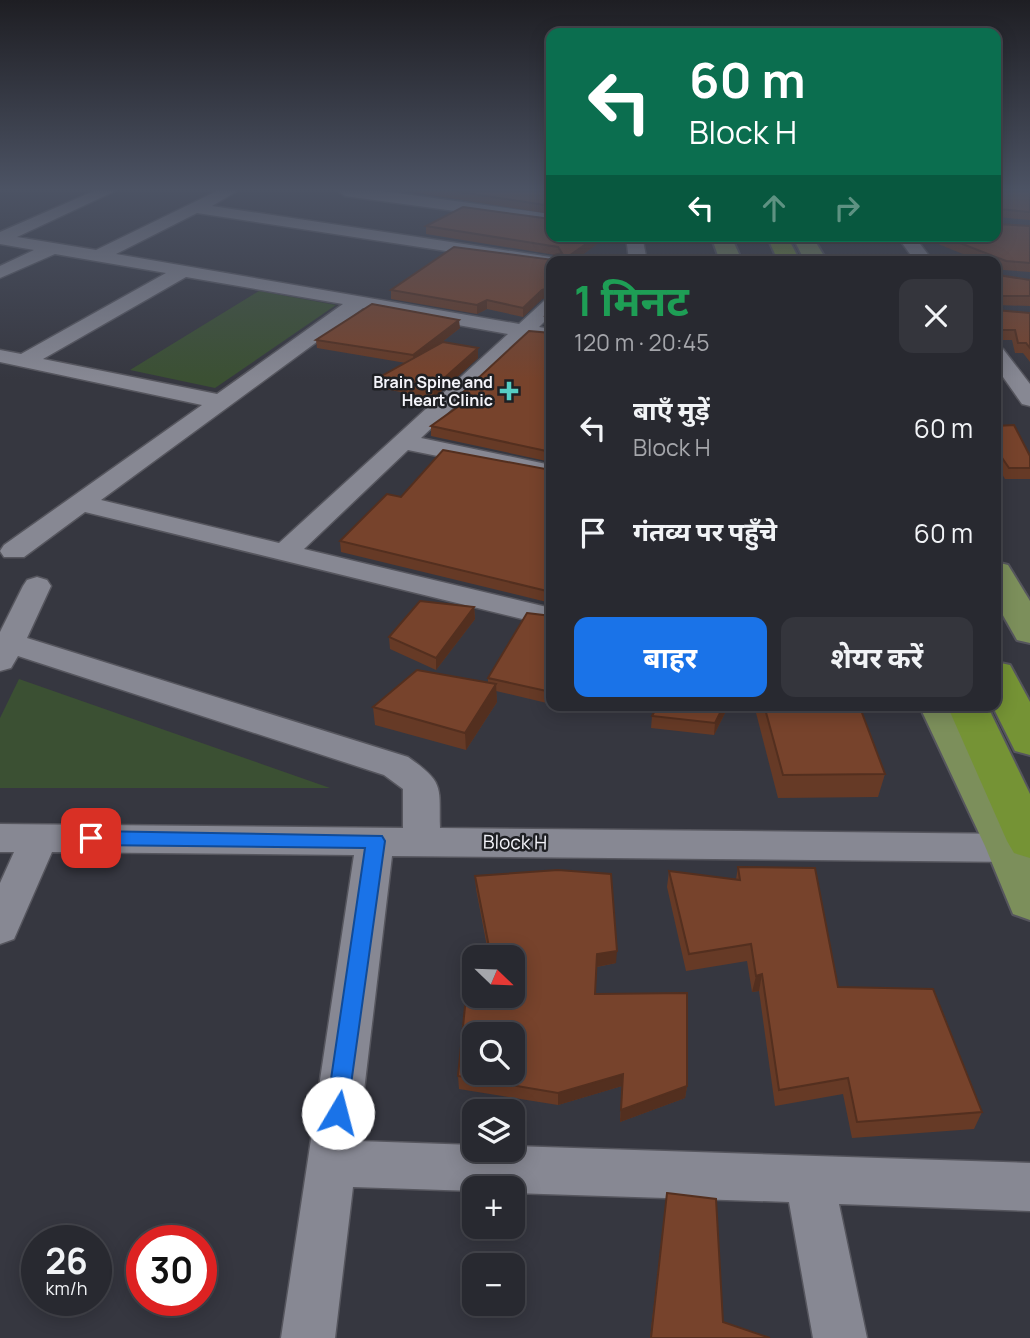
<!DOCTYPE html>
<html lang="hi">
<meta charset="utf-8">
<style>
body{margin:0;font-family:Manrope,"Noto Sans Devanagari",sans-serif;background:#34353c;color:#f1f3f6;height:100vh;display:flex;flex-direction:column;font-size:26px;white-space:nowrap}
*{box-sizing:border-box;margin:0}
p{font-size:23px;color:#a5a6ab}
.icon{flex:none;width:38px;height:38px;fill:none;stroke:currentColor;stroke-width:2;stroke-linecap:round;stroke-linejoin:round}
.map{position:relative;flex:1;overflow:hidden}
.panel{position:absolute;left:546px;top:256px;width:455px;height:455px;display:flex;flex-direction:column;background:#282930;border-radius:14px;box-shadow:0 4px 18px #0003,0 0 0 2px #44454c}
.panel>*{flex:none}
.guide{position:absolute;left:546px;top:28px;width:455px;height:214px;border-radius:14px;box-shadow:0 4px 18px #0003,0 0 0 2px #44454c;background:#0b6e4f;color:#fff;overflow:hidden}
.needle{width:46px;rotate:113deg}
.controls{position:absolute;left:462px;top:945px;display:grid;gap:14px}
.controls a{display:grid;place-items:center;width:63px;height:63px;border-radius:14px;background:#282930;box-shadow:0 4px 18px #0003,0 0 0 2px #44454c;font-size:35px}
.speed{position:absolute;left:21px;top:1225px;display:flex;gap:14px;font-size:35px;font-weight:700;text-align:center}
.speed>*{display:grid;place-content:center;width:91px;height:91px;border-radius:50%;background:#282930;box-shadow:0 4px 18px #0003,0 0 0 2px #44454c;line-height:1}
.speed small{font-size:18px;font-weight:400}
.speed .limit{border:10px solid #d22;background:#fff;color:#111}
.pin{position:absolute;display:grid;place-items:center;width:60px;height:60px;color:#fff;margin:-30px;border-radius:14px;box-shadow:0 4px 10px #0006}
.me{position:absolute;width:77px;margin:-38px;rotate:8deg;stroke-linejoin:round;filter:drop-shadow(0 0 5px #0008)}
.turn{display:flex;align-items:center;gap:24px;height:147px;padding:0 28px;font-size:32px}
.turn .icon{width:91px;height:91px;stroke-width:2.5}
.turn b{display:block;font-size:49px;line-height:60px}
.lanes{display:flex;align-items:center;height:66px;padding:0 28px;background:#0003;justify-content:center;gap:35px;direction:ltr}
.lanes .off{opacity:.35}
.round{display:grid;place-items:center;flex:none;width:74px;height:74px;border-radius:14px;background:#34353c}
.summary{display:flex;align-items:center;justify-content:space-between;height:119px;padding:0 28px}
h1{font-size:42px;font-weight:700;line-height:52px;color:#1e9e55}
.primary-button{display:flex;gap:14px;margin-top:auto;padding:14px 28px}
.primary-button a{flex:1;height:80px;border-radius:14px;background:#1a73e8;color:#fff;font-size:28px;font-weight:700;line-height:80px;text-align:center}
.primary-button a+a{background:#34353c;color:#f1f3f6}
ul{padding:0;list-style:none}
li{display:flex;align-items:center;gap:21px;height:105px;padding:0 28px}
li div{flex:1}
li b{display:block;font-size:26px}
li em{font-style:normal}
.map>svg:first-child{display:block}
.green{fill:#3b5033}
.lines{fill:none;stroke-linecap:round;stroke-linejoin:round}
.minor-casing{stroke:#56565e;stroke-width:3}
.major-casing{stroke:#56565e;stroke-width:4}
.highway-casing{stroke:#56565e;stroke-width:4}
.minor{fill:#878893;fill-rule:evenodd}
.major{fill:#7c8f5b;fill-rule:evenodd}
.highway{fill:#759335;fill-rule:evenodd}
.wall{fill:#663a26}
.shaded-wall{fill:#532f1f}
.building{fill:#77432c;stroke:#532f1f;stroke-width:2;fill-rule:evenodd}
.route{fill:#1a73e8;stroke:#114b97;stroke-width:2}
.poi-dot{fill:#56cec4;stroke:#1e1f23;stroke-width:2.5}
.labels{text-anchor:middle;stroke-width:5;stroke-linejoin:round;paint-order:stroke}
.far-poi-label{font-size:16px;font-weight:bold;fill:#f4f4fa;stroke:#1e1f23;text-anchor:end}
.street-label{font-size:19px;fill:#f4f4fa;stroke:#1e1f23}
</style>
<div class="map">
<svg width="1030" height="1338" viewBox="0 0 1030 1338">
<rect width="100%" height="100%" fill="#363740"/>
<g class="green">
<path d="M259,291L336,305L215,388L130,370Z"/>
<path d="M19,679L330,788H0V718Z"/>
</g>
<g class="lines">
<defs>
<g id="minor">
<path d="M94,191H115L17,237L96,250L217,191H237L212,206L557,258L559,261H551V267L197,213L116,254L519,324L544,301L551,299V315L539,327L551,329V341L528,337L421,438L551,465V479L408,450L304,549L551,608V626L85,512L24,557H4L0,551L4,545L202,405L0,362V350L21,354L166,273L55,254L0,278V266L34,250L0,244V232ZM186,277L343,304L217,394L43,359ZM363,308L508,334L279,543L101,500Z"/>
<path d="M338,191H382L551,214V224L345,196Z"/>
<path d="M626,236H642L647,261H629Z"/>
<path d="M897,236H914L933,261H915Z"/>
<path d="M996,347L1003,349L1030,384V406L1022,404L996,367Z"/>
<path d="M37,577L47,580L51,586L27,638L408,757C445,783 439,786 440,828L1030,834V862L392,856L358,1141L474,1145V1150H513V1146L1030,1163V1211L839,1204L867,1338H813L789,1202L513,1193V1188H474V1191L353,1187L335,1338H281L354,855L52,852L14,939L0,944V883L14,852H0V824L403,828V789L384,775L18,656L11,668L0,671V632L23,586L27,580Z"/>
</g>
<g id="major">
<path d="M711,236H731L742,261H720Z"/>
<path d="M792,236H812L827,261H805Z"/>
<path d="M996,562L1008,565L1030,601V643L1017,640L996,603Z"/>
<path d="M919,705H959L1030,844V920L1013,914L985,846Z"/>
</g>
<g id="highway">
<path d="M767,236H787L800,261H778Z"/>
<path d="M996,662L1010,665L1030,702V755L1015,751L992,705H996Z"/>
<path d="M947,705H987L1030,794V858L1014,853L1007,841Z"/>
</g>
</defs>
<use href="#minor" class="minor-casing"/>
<use href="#major" class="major-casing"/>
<use href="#highway" class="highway-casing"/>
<use href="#minor" class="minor"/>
<use href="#major" class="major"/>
<use href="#highway" class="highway"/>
</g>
<g class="wall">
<path d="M404,191H551V214Z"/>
<path d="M996,191H1030V220L997,217L998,224L1030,226V272L1004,270L996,267V261H980L926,239V236H996Z"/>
<path d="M463,207L551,219V217V236H608L574,261H551V297L542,299L523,317L487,309L477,314L391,299V290L454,247L553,260L555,255L426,234V226Z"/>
<path d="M996,272L998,275L1030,280V306L997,305L996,310L1030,313V362L1023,353H1015L1012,340H996Z"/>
<path d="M551,309V327L544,325L545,316Z"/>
<path d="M460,328L438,345L478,358L434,398L379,388L378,378L406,363L317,348L316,340Z"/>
<path d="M551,333V462L431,436V426L462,404L461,394Z"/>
<path d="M996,426L1030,456V479H1005L996,464Z"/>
<path d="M551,470V603L341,552L340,541L401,497Z"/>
<path d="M474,607L475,619L436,670L390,649L389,637Z"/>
<path d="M551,616V704L496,691L497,702L466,750L375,725L373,707L488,683V678Z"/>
<path d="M557,705H595L591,713Z"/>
<path d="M658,705H729L714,735L651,728L652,716Z"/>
<path d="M754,705H859L885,774L878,797L778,798Z"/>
<path d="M738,867L838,987L982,1112L974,1129L852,1138L843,1094L775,1106L759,991L752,992L747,961L686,971L667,887L669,871L736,879Z"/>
<path d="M475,876L616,963L597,967L595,994L687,1086L685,1098L620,1122L622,1086L558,1105L459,1089L458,1076L513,996V957H489L476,889Z"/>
<path d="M667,1193L723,1322L770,1338H650Z"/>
</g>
<g class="shaded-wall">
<path d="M597,236H608L574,261H562Z"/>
<path d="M551,288V297L542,299L523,317V308L542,290Z"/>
<path d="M487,300V309L477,314V305Z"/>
<path d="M459,320L460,328L414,364L413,355Z"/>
<path d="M478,348V358L434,398L433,388Z"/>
<path d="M474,607L475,619L436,670V658Z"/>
<path d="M496,684L497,702L466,750L465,733Z"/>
<path d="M591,705H595L591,713Z"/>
<path d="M724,705H729L714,735L715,723Z"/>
<path d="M617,951L616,963L596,967L597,954Z"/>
<path d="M762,974L759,991L752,992L756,976Z"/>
<path d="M623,1074L622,1086L558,1105V1093Z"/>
<path d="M687,1086L685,1098L620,1122L621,1110Z"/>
</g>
<g class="building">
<path d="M454,191H551V206Z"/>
<path d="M996,191H1030V212L998,209L996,211Z"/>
<path d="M463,207L551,219V217V236H597L562,261H551V288L542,290L523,308L487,300L477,305L391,290L454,247L553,260L554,255L562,253L558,247L426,226Z"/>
<path d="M996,212L998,224L1030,226V263L1006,261L942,236H996Z"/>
<path d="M996,272L998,275L1030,280V296H999L996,310L1030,313V348L1026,343H1018L1015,330H996Z"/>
<path d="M372,304L459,320L413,355L316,340Z"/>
<path d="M551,309V318L545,316Z"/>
<path d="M529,331L551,333V452L431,426L473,396L461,394Z"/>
<path d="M443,342L478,348L433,388L378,378Z"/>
<path d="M1014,425L1030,456V468H1009L996,449V426Z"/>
<path d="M443,450L551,470V592L340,541L387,494L401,497Z"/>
<path d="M420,601L474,607L436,658L389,637Z"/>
<path d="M527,613L551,616V692L488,678Z"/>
<path d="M417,670L496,684L465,733L373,707Z"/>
<path d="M658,705H724L715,723L652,716Z"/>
<path d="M764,705H859L885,774L783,775Z"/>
<path d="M738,867L815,868L838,987L933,989L982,1112L857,1122L848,1078L779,1090L762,974L756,976L751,944L689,954L669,871L740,880Z"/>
<path d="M558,870L611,874L617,951L597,954L595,994L687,993V1086L621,1110L623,1074L558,1093L458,1076L467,987H474V996H513V957H491L475,876ZM474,1034H513V1073H474Z"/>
<path d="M667,1193L716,1199L723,1322L770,1338H651Z"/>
</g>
<linearGradient id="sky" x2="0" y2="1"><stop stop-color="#1e1e23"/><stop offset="0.5" stop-color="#4c5364"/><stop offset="1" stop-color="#4c5364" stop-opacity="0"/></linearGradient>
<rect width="1030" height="379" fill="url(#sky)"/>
<path class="route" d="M91,831L382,836L385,841L346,1120L338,1124L330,1120L326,1113L365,848L91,845L82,838Z"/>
<path class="poi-dot" d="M505.5 380.5h7v7h7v7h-7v7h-7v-7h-7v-7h7z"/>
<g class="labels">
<g class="far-poi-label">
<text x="493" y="388">Brain Spine and<tspan x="493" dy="18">Heart Clinic</tspan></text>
</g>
<g class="street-label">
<text transform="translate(515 842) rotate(1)" y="7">Block H</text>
</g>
</g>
</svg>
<div class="controls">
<a><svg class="needle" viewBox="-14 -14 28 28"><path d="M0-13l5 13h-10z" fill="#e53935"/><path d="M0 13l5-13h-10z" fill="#a5a6ab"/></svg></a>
<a><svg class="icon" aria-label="search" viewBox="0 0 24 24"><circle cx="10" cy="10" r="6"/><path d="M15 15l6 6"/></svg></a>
<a><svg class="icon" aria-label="layers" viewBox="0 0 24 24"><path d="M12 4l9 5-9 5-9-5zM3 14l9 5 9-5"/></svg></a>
<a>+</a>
<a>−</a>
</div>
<div class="speed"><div>26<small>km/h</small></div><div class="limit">30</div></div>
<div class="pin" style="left:91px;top:838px;background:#d93025"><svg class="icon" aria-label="arrive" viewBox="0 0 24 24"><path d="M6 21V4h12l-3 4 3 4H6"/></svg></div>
<svg class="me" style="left:338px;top:1113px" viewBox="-20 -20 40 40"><circle r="19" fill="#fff"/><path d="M0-13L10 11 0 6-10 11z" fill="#1a73e8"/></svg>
<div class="guide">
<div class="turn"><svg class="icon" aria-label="left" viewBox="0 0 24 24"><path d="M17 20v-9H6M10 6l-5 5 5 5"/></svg><div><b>60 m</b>Block H</div></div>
<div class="lanes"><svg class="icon" aria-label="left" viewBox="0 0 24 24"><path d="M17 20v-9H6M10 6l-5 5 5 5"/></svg><svg class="icon off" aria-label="ahead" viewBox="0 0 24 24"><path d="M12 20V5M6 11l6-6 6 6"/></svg><svg class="icon off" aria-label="right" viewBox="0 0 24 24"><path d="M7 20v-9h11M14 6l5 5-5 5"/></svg></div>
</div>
<section class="panel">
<div class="summary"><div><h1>1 मिनट</h1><p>120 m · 20:45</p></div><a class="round"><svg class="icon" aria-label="close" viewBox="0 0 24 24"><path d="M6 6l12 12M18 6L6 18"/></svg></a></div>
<ul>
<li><svg class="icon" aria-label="left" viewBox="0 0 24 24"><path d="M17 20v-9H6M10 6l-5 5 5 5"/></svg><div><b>बाएँ मुड़ें</b><p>Block H</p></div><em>60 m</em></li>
<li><svg class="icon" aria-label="arrive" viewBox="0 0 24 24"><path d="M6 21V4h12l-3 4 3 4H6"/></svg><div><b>गंतव्य पर पहुँचे</b></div><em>60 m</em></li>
</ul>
<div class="primary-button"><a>बाहर</a><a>शेयर करें</a></div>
</section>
</div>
